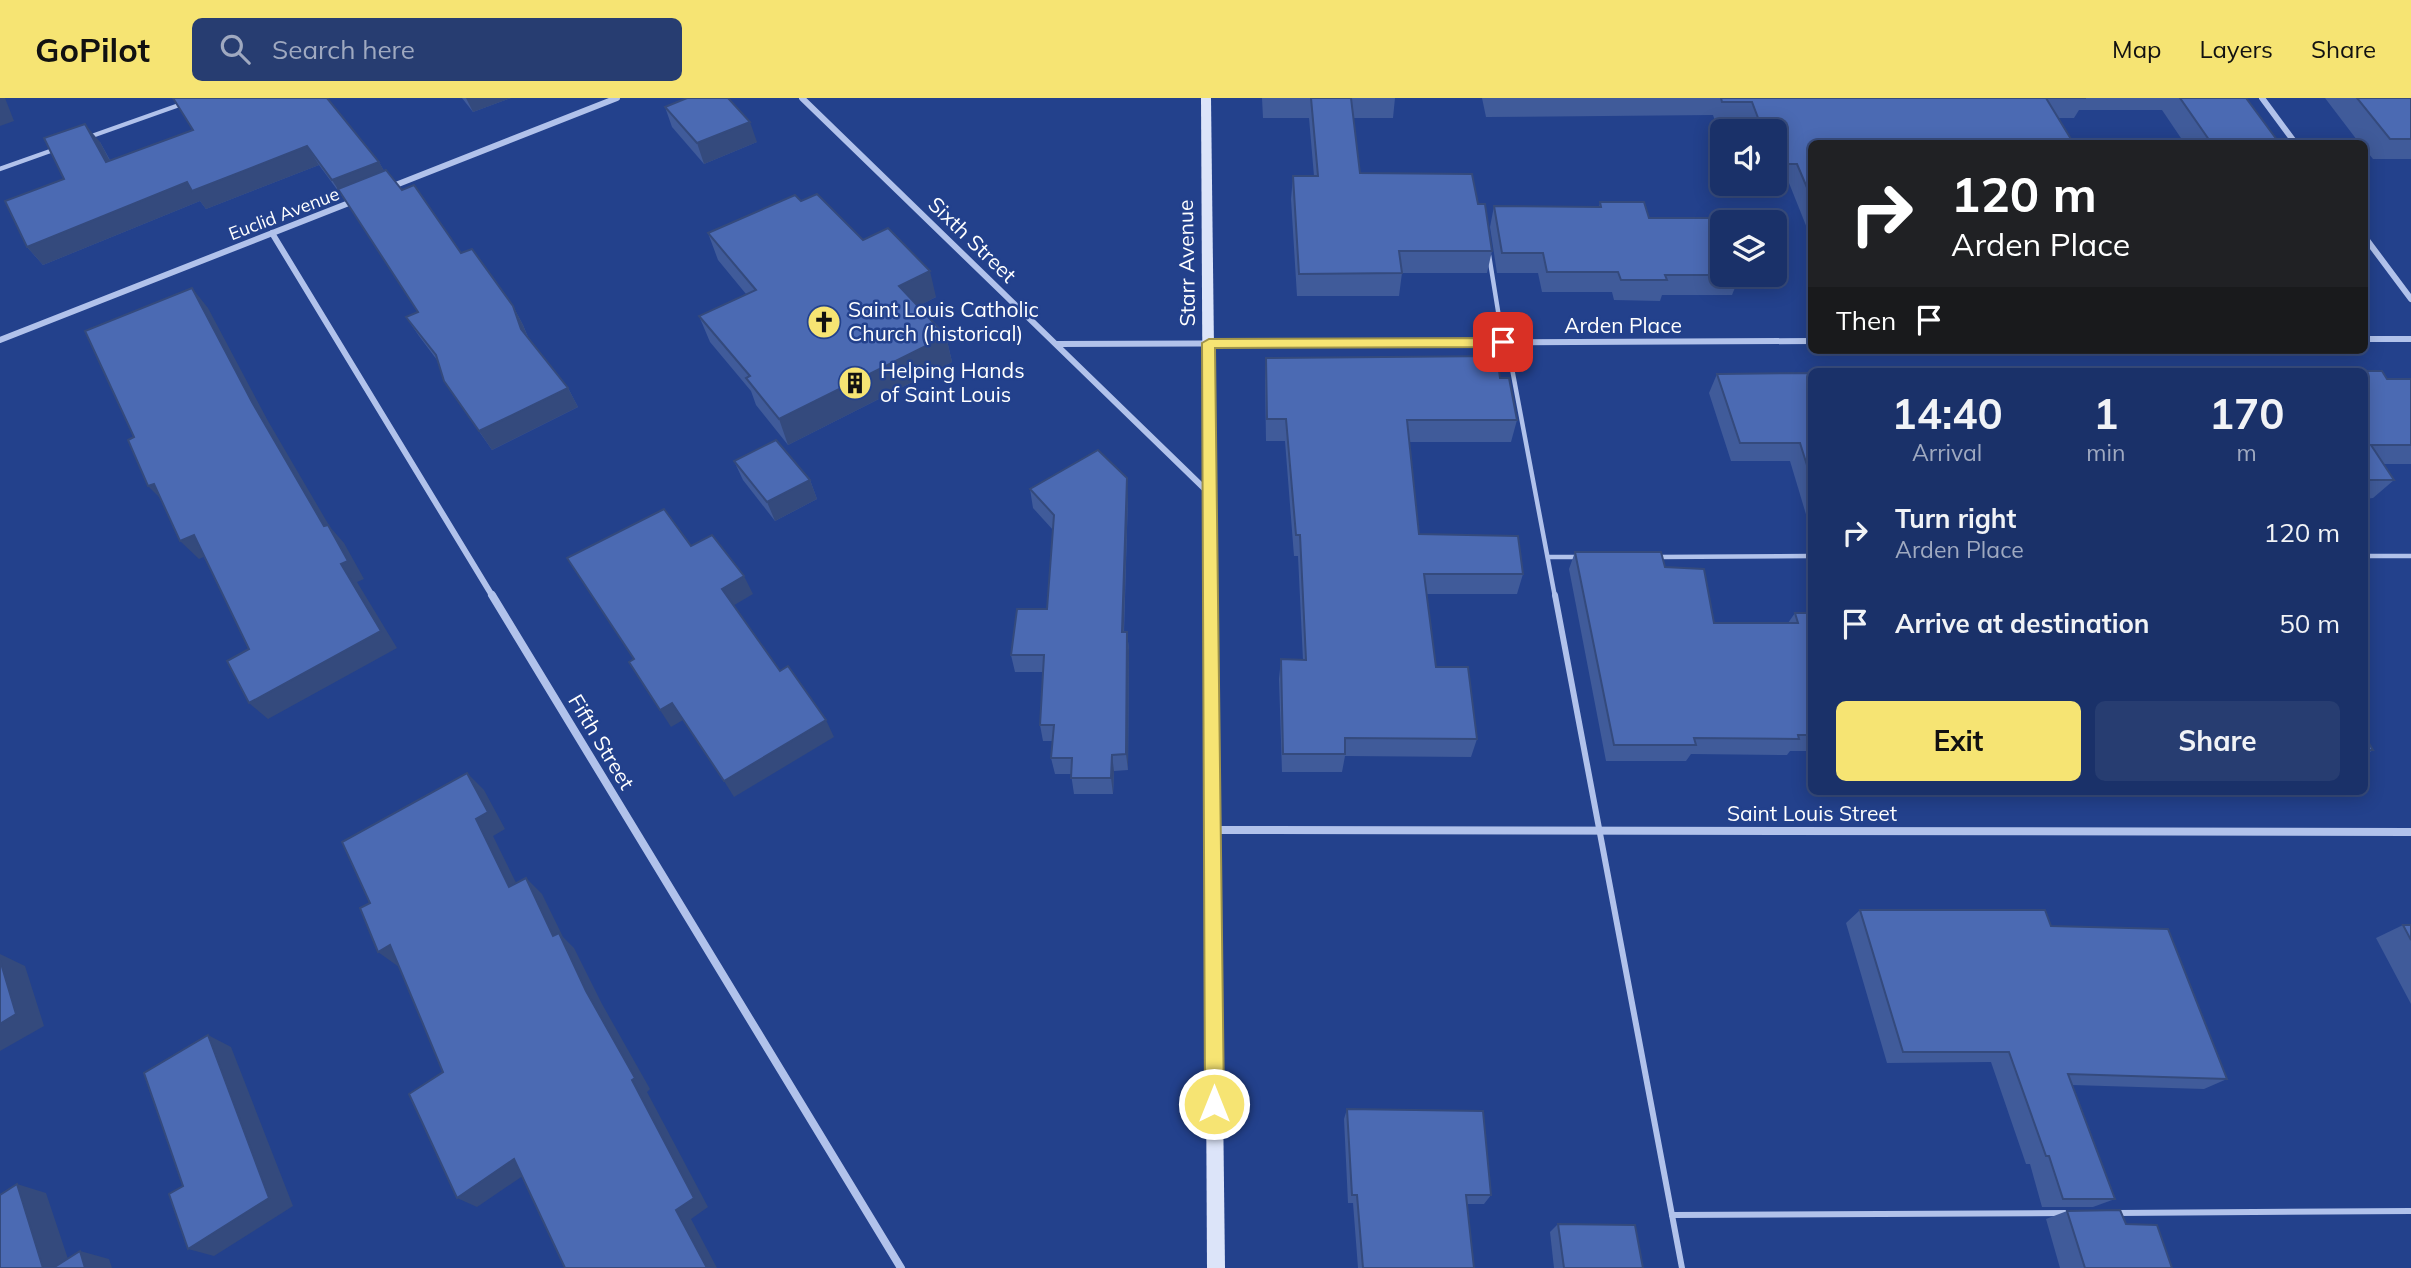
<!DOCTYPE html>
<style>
body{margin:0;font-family:Mulish,sans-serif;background:#273d71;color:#f1f3f6;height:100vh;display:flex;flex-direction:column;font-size:26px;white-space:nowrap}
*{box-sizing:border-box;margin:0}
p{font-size:23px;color:#9fa9c0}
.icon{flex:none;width:38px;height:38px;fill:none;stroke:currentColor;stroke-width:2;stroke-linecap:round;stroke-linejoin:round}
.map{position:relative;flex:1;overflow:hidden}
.drawer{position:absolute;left:1808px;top:270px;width:560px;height:427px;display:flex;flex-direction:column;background:#1a3169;border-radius:10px;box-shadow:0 4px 18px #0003,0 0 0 2px #384c7d}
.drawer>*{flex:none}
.banner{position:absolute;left:1808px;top:42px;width:560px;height:214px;border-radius:10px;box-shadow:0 4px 18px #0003,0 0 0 2px #384c7d;background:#202124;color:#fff;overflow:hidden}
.buttons{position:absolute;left:1710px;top:21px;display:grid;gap:14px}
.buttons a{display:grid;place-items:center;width:77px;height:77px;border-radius:10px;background:#1a3169;box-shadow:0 4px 18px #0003,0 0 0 2px #384c7d;font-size:35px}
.pin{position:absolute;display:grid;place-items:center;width:60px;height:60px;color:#fff;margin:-30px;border-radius:14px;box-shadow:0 4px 10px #0006}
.me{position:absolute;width:77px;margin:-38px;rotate:0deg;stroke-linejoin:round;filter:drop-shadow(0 0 5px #0008)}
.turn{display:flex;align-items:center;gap:24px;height:147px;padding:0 28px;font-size:32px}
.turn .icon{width:91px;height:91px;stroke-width:2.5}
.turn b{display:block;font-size:49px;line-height:60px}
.then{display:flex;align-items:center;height:66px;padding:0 28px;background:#0003;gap:14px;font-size:26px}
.eta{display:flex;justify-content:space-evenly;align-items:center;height:119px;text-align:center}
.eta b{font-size:42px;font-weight:700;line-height:49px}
.button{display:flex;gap:14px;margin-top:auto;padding:14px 28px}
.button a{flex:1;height:80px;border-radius:10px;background:#f6e473;color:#111;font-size:28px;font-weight:700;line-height:80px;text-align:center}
.button a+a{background:#273d71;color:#f1f3f6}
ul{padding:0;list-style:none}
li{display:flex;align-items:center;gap:21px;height:91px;padding:0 28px}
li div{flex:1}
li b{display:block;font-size:26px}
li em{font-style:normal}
header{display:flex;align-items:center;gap:42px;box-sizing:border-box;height:98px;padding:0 35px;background:#f6e473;color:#111}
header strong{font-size:33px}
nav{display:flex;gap:38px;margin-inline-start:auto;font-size:24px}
.search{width:490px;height:63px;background:#273d71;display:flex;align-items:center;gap:18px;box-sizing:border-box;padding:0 24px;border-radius:10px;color:#9fa9c0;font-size:26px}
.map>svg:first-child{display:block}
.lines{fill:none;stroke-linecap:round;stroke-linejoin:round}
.lane-far1{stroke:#b1c2eb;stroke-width:4.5}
.lane{stroke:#b1c2eb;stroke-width:6}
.street-far1{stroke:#b1c2eb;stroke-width:6}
.street{stroke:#b1c2eb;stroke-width:8}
.secondary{fill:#dce4f9;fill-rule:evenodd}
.wall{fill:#405b9a}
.shaded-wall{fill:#344a7d}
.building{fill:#4b6ab3;stroke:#344a7d;stroke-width:2}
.route{fill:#f6e473;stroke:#a0944b;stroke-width:2}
.labels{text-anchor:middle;stroke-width:5;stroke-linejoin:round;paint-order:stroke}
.far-street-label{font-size:18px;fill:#fff;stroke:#23418c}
.street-label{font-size:21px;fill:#fff;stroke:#23418c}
.poi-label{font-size:21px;fill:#fff;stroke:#23418c;text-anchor:start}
</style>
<header>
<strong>GoPilot</strong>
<div class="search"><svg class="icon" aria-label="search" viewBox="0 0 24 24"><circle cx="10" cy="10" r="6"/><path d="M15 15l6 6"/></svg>Search here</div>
<nav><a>Map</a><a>Layers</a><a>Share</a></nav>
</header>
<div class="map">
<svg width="2411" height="1170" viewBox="0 0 2411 1170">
<rect width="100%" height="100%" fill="#23418c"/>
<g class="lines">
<g class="lane-far1">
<path d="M89,39L182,6"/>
<path d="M0,71L56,51"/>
<path d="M1489,157L1503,244"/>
<path d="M1507,244L1555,499"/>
<path d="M2364,458H2411"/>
<path d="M1548,459H1581"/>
<path d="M1657,459L1811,458"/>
</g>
<g class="lane">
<path d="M1555,497L1682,1170"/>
<path d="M2116,1115L2411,1113"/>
<path d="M1672,1117L2068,1115"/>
</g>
<g class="street-far1">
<path d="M802,0L1209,395"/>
<path d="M2262,0L2296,46"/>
<path d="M388,90L617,0"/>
<path d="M272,135L493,499"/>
<path d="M2364,138L2411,201"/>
<path d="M2364,241H2411"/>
<path d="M0,242L354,103"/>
<path d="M1057,246L1811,243"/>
</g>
<g class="street">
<path d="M492,497L901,1170"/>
<path d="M1213,732L2411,734"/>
</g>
<path class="secondary" d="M1201,0H1211L1225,1170H1207Z"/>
</g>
<g class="wall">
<path d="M462,0H511L473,14Z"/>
<path d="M1262,0H1395L1393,20H1353L1360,75L1478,106L1492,153L1487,175H1402L1399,198H1297L1291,101L1293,78H1314L1309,20H1263Z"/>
<path d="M1482,0H2246L2280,46H2185L2162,12H2079L2074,20H2058L1811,46V140L1789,85H1774V33H1748L1745,23H1715L1713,17L1486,19Z"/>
<path d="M2325,0H2411V61H2373L2364,50V46H2360Z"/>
<path d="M665,9L757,44L704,66L672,29Z"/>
<path d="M193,32L379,64L384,73L402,92L513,208L523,227L528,239L568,290L578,309L492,352L444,283L437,262L419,238L406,219L418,214L344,101L319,67L206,111L200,103L43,167L27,149L64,81L100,44L110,62Z"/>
<path d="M801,103L863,142L936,199L918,208L946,238L952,264L788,347L756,307L751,293L710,244L699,218L746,196L718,162L708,135Z"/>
<path d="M1600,104L1649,120L1740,177L1732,197H1662L1660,203L1614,202L1612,194H1542L1538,175H1497L1490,129L1494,108L1599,109Z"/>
<path d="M1266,260L1500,280L1517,322L1511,344H1409L1419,436L1523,476L1517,496H1427L1436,569L1477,641L1471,659L1345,658L1342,674H1282L1279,581L1281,561L1303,562L1298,458H1294L1285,343H1266L1265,282Z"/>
<path d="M2364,273L2387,281H2411V366H2383L2394,382L2373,400L2364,401Z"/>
<path d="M1811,275V433L1790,363H1731L1709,295L1717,276Z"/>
<path d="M734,363L810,382L817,401L775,423L743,382Z"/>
<path d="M1030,391L1128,399L1124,534H1127L1129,552L1128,672L1114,673L1113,696H1074L1071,676H1055L1051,660L1053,643H1043L1040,627L1043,574H1015L1011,557L1047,511L1053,432L1033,410Z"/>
<path d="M1575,454L1665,469L1714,525H1788L1795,515H1811V653H1790L1787,657L1691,656L1686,663H1606L1569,471Z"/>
<path d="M2364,637L2373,652L2364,658Z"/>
<path d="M1860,812L2051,828L2227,981L2204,991L2072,987L2115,1101L2093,1109H2042L2030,1066H2026L1991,964L1887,965L1846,825Z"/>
<path d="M2403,827H2411V906L2376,840Z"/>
<path d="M1347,1011L1491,1097L1484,1106H1467L1474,1170H1358L1353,1105H1348L1344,1021Z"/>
<path d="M2067,1113L2126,1126L2172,1170H2060L2046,1121Z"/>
<path d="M1558,1126L1643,1170H1554L1550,1134Z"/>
</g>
<g class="shaded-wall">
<path d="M0,0H5L14,23L0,28Z"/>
<path d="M466,0H511L473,14Z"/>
<path d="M750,24L757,44L704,66L697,45Z"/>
<path d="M85,26L100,44L120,82L106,64Z"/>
<path d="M307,48L319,67L206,111L200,103L43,167L27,149L187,84Z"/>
<path d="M379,64L390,83L344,101L332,82Z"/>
<path d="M930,173L936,199L905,215L899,188Z"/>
<path d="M192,190L208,210L268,323L330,429L344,445L364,481L357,484L397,550L268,621L249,605L341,466L324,428L252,304Z"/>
<path d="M513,208L523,227L532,250L521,231Z"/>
<path d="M946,238L952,264L788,347L779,321Z"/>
<path d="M568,290L578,309L492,352L479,333Z"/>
<path d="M1127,380L1128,399L1123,552L1122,534Z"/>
<path d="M810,382L817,401L775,423L767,404Z"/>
<path d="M154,386L167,407L148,388Z"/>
<path d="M194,437L212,455L199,461L180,443Z"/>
<path d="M744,478L753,496L731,509L722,491Z"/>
<path d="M1127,534L1129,552L1128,672L1126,656Z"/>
<path d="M672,605L683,622L671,629L660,612Z"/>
<path d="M826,622L834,639L734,699L724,683Z"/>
<path d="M1112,657L1114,673L1113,696L1111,680Z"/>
<path d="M467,675L484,692L505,731L493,738L526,805L509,789L476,721Z"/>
<path d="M526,780L542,796L563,839L574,850L602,906L650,991L647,994L708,1109L691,1121L717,1170H707L676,1112L632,982L586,893L553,838Z"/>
<path d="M390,847L399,869L378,854Z"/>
<path d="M0,856L25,868L44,928L0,953Z"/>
<path d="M208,937L231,949L293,1108L214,1158L188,1151Z"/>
<path d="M514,1061L533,1071L477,1109L457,1100Z"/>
<path d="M17,1086L46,1095L71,1170H43Z"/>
<path d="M80,1153L109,1161L112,1170H85Z"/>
</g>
<g class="building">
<path d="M173,0H327L379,64L332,82L307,48L192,93L187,84L27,149L5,103L64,81L44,40L85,26L106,64L193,32Z"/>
<path d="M687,0H728L750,24L697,45L665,9Z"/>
<path d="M1311,0H1351L1360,75L1472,76L1478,106H1485L1492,153H1399L1402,175L1299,176L1293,78H1318Z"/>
<path d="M1721,0H2086H2046L2074,46H1811V99L1797,66H1774V33H1763L1752,4H1722Z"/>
<path d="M2180,0H2246L2280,46H2212Z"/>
<path d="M2357,0H2411V41H2390Z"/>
<path d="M386,72L402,92L414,87L461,155L472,151L513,208L521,231L568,290L479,333L444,283L436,257L406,219L418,214L338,91Z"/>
<path d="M817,96L863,142L888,130L930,173L899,188L946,238L779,321L746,280L750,278L699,218L756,192L708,135L795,97L801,103Z"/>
<path d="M1600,104H1644L1649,120H1721L1723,124L1722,177H1665L1667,182H1621L1618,174H1547L1543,155H1502L1494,108L1601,109Z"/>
<path d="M192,190L252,304L324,428L328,427L348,463L341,466L381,533L249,605L227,563L249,551L194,437L180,443L154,386L148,388L128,342L134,339L85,233Z"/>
<path d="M1497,258L1500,280H1509L1517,322H1407L1419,436L1518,438L1523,476H1424L1436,569H1468L1477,641L1345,640V656H1283L1281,561L1306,562L1300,437H1296L1286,321H1267L1266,260Z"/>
<path d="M2329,273H2382L2387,281H2411V347H2371L2394,382H2364V273Z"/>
<path d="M1811,275V380L1800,345H1740L1717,276Z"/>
<path d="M776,342L810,382L767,404L734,363Z"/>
<path d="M1098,352L1127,380L1122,534H1127L1126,656L1112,657L1111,680H1071L1072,660H1051L1054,627H1040L1044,557H1011L1017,511H1047L1054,417L1030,391Z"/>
<path d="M664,411L691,448L712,437L744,478L722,491L780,573L788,568L826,622L724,683L672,605L660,612L629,564L634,561L567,460Z"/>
<path d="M1575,454H1661L1665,469L1704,471L1714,525H1798L1795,515H1811V637H1798L1799,641L1694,640L1696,647H1614Z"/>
<path d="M2364,637L2373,652H2364Z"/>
<path d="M467,675L488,714L476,721L509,789L526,780L553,838L559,835L586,893L635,980L632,982L694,1100L676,1112L707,1170H565L514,1061L457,1100L409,996L443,974L390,847L378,854L360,810L370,805L342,744Z"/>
<path d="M1860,812H2045L2051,828L2168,831L2227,981L2068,976L2115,1101H2063L2049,1058H2046L2009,954H1903Z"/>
<path d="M2403,827H2411V842Z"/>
<path d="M0,862L16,916L0,926Z"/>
<path d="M208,937L269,1100L188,1151L169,1096L183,1088L144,975Z"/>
<path d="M1347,1011L1483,1013L1491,1097H1466L1474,1170H1363L1357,1097H1352Z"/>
<path d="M17,1086L43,1170H0V1097Z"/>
<path d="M2120,1112L2126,1126L2157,1127L2172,1170H2085L2067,1113Z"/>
<path d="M1558,1126L1635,1127L1643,1170H1564Z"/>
<path d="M80,1153L85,1170H53Z"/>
</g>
<path class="route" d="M1503,240L1509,244L1503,249L1215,250L1224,1006L1221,1013L1214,1015L1208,1013L1205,1006L1202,245L1209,241Z"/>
<defs>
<symbol id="church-disc" viewBox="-11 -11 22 22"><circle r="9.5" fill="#f6e473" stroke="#23418c"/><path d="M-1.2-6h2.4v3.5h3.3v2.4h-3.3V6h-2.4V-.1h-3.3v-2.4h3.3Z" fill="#111"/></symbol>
<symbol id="building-disc" viewBox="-11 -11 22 22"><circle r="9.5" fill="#f6e473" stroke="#23418c"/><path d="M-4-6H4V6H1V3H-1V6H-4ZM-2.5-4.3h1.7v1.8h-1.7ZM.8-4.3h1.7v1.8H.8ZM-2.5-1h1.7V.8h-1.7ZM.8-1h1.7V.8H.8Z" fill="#111"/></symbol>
</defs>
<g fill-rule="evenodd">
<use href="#church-disc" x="805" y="205" width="38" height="38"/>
<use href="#building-disc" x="836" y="266" width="38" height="38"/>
</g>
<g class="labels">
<g class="far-street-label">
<text transform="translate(284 116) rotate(-21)" y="6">Euclid Avenue</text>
</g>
<g class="street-label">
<text transform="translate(972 142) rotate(44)" y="7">Sixth Street</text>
<text transform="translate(1187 165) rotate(-91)" y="7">Starr Avenue</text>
<text x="1623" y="235">Arden Place</text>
<text transform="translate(601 644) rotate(59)" y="7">Fifth Street</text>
<text x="1812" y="723">Saint Louis Street</text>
</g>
<g class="poi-label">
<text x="848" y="219">Saint Louis Catholic<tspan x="848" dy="24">Church (historical)</tspan></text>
<text x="880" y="280">Helping Hands<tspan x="880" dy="24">of Saint Louis</tspan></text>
</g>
</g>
</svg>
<div class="buttons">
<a><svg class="icon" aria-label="sound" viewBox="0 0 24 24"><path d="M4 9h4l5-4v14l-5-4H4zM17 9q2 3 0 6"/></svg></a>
<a><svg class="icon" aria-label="layers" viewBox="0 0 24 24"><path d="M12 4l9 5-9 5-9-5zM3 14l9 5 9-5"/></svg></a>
</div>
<div class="pin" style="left:1503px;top:244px;background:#d93025"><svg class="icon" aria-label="arrive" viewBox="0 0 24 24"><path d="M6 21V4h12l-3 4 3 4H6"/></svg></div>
<svg class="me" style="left:1214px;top:1006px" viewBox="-20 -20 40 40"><circle r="17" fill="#f6e473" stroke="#fff" stroke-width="3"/><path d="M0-11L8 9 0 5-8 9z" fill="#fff"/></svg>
<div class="banner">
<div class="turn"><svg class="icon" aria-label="right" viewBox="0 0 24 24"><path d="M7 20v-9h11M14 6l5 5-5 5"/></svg><div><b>120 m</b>Arden Place</div></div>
<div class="then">Then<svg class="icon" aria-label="arrive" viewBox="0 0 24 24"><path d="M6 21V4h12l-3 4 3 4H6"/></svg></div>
</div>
<section class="drawer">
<div class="eta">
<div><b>14:40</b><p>Arrival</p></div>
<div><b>1</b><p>min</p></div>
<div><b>170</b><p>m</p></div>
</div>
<ul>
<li><svg class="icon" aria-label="right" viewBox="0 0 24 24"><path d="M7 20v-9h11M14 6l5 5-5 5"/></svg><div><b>Turn right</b><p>Arden Place</p></div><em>120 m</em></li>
<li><svg class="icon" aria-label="arrive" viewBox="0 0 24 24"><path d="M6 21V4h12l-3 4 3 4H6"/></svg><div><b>Arrive at destination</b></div><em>50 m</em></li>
</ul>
<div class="button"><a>Exit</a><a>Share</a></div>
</section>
</div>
